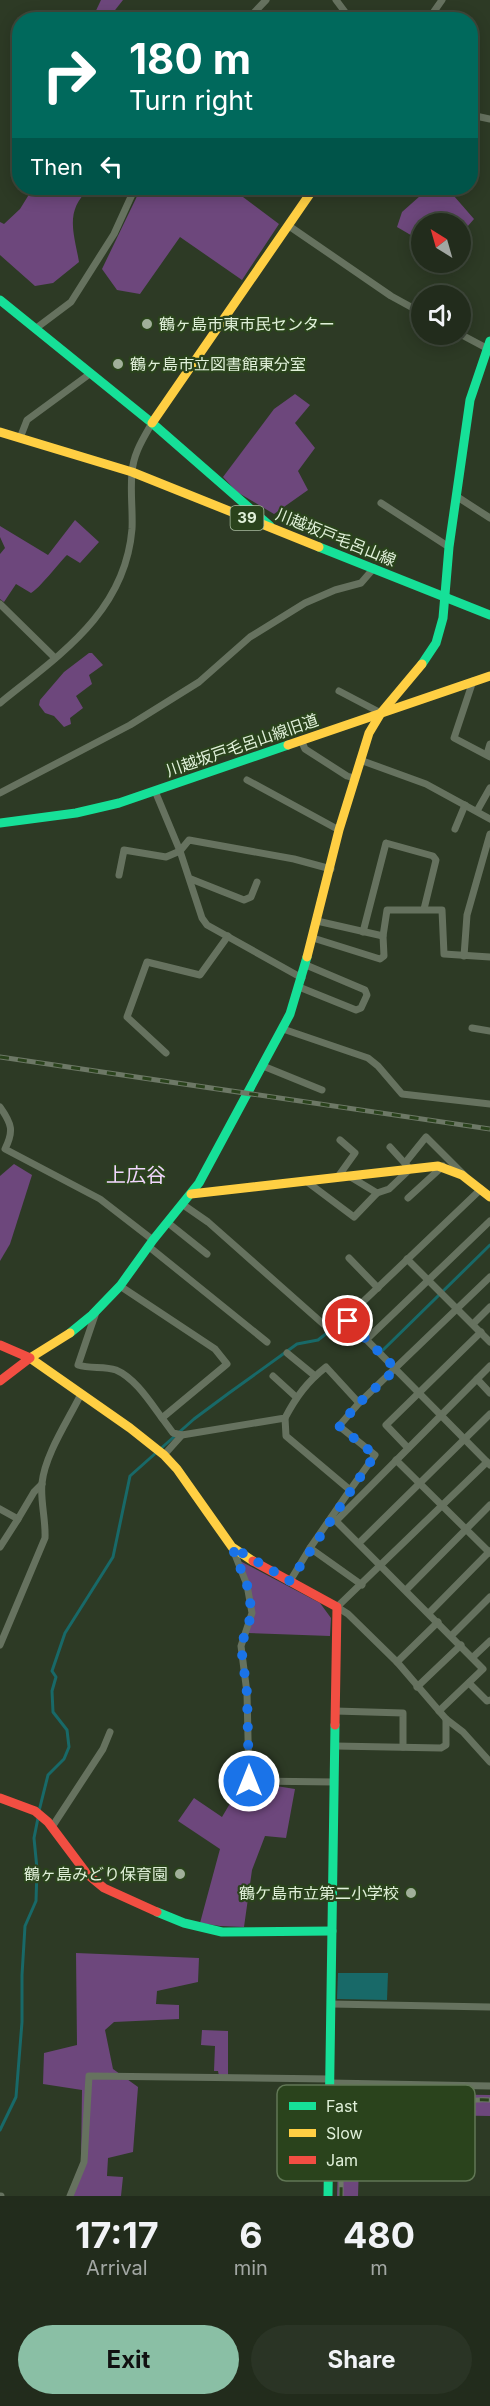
<!DOCTYPE html>
<meta charset="utf-8">
<style>
body{margin:0;font-family:Inter,"Noto Sans JP",sans-serif;background:#2a3425;color:#f1f3f6;height:100vh;display:flex;flex-direction:column;font-size:22px;white-space:nowrap}
*{box-sizing:border-box;margin:0}
p{font-size:20px;color:#a2a7a3}
.icon{flex:none;width:33px;height:33px;fill:none;stroke:currentColor;stroke-width:2;stroke-linecap:round;stroke-linejoin:round}
.map{position:relative;height:2196px;overflow:hidden}
.details{display:flex;flex-direction:column;background:#222c1c;flex:1}
.details>*{flex:none}
.top-card{position:absolute;left:12px;top:12px;width:466px;height:183px;border-radius:24px;box-shadow:0 3px 15px #0003,0 0 0 2px #3f483b;background:#00695c;color:#fff;overflow:hidden}
.needle{width:39px;rotate:323deg}
.tools{position:absolute;left:411px;top:213px;display:grid;gap:12px}
.tools a{display:grid;place-items:center;width:60px;height:60px;border-radius:50%;background:#222c1c;box-shadow:0 3px 15px #0003,0 0 0 2px #3f483b;font-size:30px}
.pin{position:absolute;display:grid;place-items:center;width:51px;height:51px;color:#fff;margin:-26px;border:3px solid #fff;border-radius:50%;box-shadow:0 2px 6px #0007}
.me{position:absolute;width:66px;margin:-33px;rotate:0deg;stroke-linejoin:round;filter:drop-shadow(0 0 4px #0008)}
.turn{display:flex;align-items:center;gap:21px;height:126px;padding:0 18px;font-size:27px}
.turn .icon{width:78px;height:78px;stroke-width:2.5}
.turn b{display:block;font-size:42px;line-height:51px}
.then{display:flex;align-items:center;height:57px;padding:0 18px;background:#0003;gap:12px;font-size:22px}
.eta{display:flex;justify-content:space-evenly;align-items:center;height:102px;text-align:center}
.eta b{font-size:36px;font-weight:700;line-height:42px}
.action{display:flex;gap:12px;margin-top:auto;padding:12px 18px}
.action a{flex:1;height:69px;border-radius:36px;background:#8abfa5;color:#111;font-size:24px;font-weight:700;line-height:69px;text-align:center}
.action a+a{background:#2a3425;color:#f1f3f6}
.map>svg:first-child{display:block}
.green{fill:#6d477c}
.water{fill:#186968}
.lines{fill:none;stroke-linecap:round;stroke-linejoin:round}
.stream{stroke:#186968;stroke-width:3}
.street{stroke:#66725f;stroke-width:7}
.fast{stroke:#16e098;stroke-width:9}
.slow{stroke:#ffcf43;stroke-width:9}
.jam{stroke:#f24e42;stroke-width:9}
.rail-casing{stroke:#6d7866;stroke-width:5}
.rail{stroke:#2a431c;stroke-width:3;stroke-dasharray:9;stroke-linecap:butt}
.route{stroke:#1a73e8;stroke-width:10;stroke-dasharray:0 18}
.poi-dot{fill:#a1b09a;stroke:#2a431c;stroke-width:2}
.labels{text-anchor:middle;stroke-width:4.5;stroke-linejoin:round;paint-order:stroke}
.shield{fill:#2a431c;stroke:#a9bca0;stroke-width:1.5}
.shield-label{font-size:15px;font-weight:bold;fill:#e0f0d9}
.poi-label{font-size:16px;fill:#e0f0d9;stroke:#2a431c;text-anchor:start}
.street-label{font-size:16px;fill:#e0f0d9;stroke:#2a431c}
.quarter-label{font-size:20px;fill:#f1d6fd;stroke:#2a431c}
.key{fill:#2a431c;stroke:#617755;stroke-width:1.5}
.key-label{font-size:16px;fill:#e0f0d9}
</style>
<div class="map">
<svg width="490" height="2196" viewBox="0 0 490 2196">
<rect width="100%" height="100%" fill="#2d3a25"/>
<g class="green">
<path d="M101,0H123L108,19H92Z"/>
<path d="M33,188H90C64,211 74,232 79,262L53,283L35,286L0,255V222L4,224L20,209Z"/>
<path d="M141,188H231L279,224L242,280L180,237L140,294L117,290L102,269Z"/>
<path d="M429,188H447L474,219L461,234L460,224H422L421,241L397,227L402,212Z"/>
<path d="M295,394L310,405L295,423L315,448L298,471L308,490L274,514L237,492L223,477L274,409Z"/>
<path d="M75,520L99,542L80,563L67,555C58,564 39,589 31,593L16,584L4,602L0,599V554L5,548L0,537V526L48,555Z"/>
<path d="M89,653H92L103,665L89,675L92,684L76,696L83,708L70,718L71,724L64,727L54,716L45,713L39,705L40,700L64,672Z"/>
<path d="M14,1164L32,1175L10,1244L0,1261V1176Z"/>
<path d="M242,1562L320,1603L331,1618L330,1636L247,1633L252,1613L239,1564Z"/>
<path d="M245,1778L270,1785L295,1789L286,1838L265,1836L252,1870L244,1927L220,1926L200,1923L220,1849L178,1821L194,1798L222,1817Z"/>
<path d="M76,1953L199,1958L198,1982L157,1991L156,2004L179,2005V2019L114,2022L105,2030L113,2069L138,2087L133,2152L108,2158L107,2176L123,2177L121,2196H67L81,2162L82,2090L43,2084L44,2053L77,2045Z"/>
<path d="M202,2030L228,2031V2076H219L218,2071H214L215,2046L201,2045Z"/>
<path d="M345,2093L490,2095V2116L367,2114L366,2121H359V2147H337L338,2099Z"/>
<path d="M338,2164H359L358,2196H337Z"/>
</g>
<path class="water" d="M338,1973H388L387,2000L337,1999Z"/>
<g class="lines">
<g class="stream">
<path d="M383,1350L490,1245"/>
<path d="M39,1811L48,1775L64,1759L69,1747L67,1730L53,1712L52,1691L56,1677L52,1671L65,1633L113,1557L130,1476L194,1419L229,1393L297,1344L318,1340L327,1333"/>
<path d="M0,2130L16,2097L22,2022V1975L25,1926L36,1901L37,1869L34,1838L38,1818"/>
</g>
<g class="street">
<path d="M336,0L351,20"/>
<path d="M247,20L266,0"/>
<path d="M428,20L442,0"/>
<path d="M471,115L490,119"/>
<path d="M289,226L391,296L422,313"/>
<path d="M35,329L71,302L114,234L135,188"/>
<path d="M460,334L490,350"/>
<path d="M20,438L27,420L91,373"/>
<path d="M456,496L490,518"/>
<path d="M381,503L449,547"/>
<path d="M0,604L55,658"/>
<path d="M473,681L454,738L490,757"/>
<path d="M339,691L381,713"/>
<path d="M0,703C59,655 125,613 132,529C133,511 130,492 132,473C133,454 143,439 152,423"/>
<path d="M301,740L305,749L347,776L354,778"/>
<path d="M487,754L490,744"/>
<path d="M360,760L426,784L490,819"/>
<path d="M247,780L339,830"/>
<path d="M155,791L180,851L202,918L207,925L302,978"/>
<path d="M0,793L130,725L199,682L250,637L305,603L335,590L361,583L374,568"/>
<path d="M477,811L490,788"/>
<path d="M455,829L465,805"/>
<path d="M119,875L124,850L166,857L180,851L189,840L294,859L331,869"/>
<path d="M191,879L244,900L251,897L257,882"/>
<path d="M317,921L383,936"/>
<path d="M363,932L386,843L433,856L436,860L424,909"/>
<path d="M313,938L380,959L384,956L383,936L387,910H442L444,954L490,957"/>
<path d="M464,956L467,915L490,834"/>
<path d="M299,987L356,1010L361,1008L367,995L365,990L306,965"/>
<path d="M472,1028L490,1031"/>
<path d="M283,1029L368,1058L378,1066L402,1094L490,1104"/>
<path d="M166,1053L127,1017L147,962L200,975L228,936"/>
<path d="M263,1066L322,1090"/>
<path d="M0,1107C12,1124 14,1131 5,1149L100,1199L153,1240"/>
<path d="M405,1163L426,1137L464,1175"/>
<path d="M349,1176L377,1193"/>
<path d="M337,1178L355,1153L340,1140"/>
<path d="M306,1181L354,1217L377,1193L389,1189L410,1169L390,1147"/>
<path d="M408,1198L443,1166"/>
<path d="M182,1204L208,1222L330,1330L337,1328L348,1321L346,1318L481,1189"/>
<path d="M167,1222L207,1254"/>
<path d="M148,1246L267,1342"/>
<path d="M349,1258L378,1288"/>
<path d="M407,1259L490,1342"/>
<path d="M120,1286L215,1349L227,1364L162,1418L173,1433L182,1435"/>
<path d="M96,1312L78,1365C90,1369 104,1366 116,1370C135,1378 150,1402 162,1418"/>
<path d="M348,1321L490,1465"/>
<path d="M473,1324L490,1307"/>
<path d="M367,1339L490,1221"/>
<path d="M287,1353L315,1376"/>
<path d="M273,1376L296,1397"/>
<path d="M477,1379L490,1393"/>
<path d="M285,1418L286,1436L350,1490L310,1548L362,1585"/>
<path d="M408,1448L386,1425L481,1332"/>
<path d="M164,1455L182,1435L285,1418C296,1397 307,1382 326,1367L359,1403L490,1277"/>
<path d="M396,1460L490,1553"/>
<path d="M487,1462L337,1607L348,1614L397,1662L446,1719L463,1732L490,1762"/>
<path d="M350,1490L375,1455L339,1426L359,1403"/>
<path d="M0,1509L18,1519L34,1492L42,1484"/>
<path d="M332,1517L483,1669L439,1711"/>
<path d="M336,1521L490,1366"/>
<path d="M359,1543L490,1414"/>
<path d="M0,1547L18,1519"/>
<path d="M232,1547L247,1585L252,1613L241,1646L247,1693L249,1781L334,1782"/>
<path d="M290,1581L310,1548"/>
<path d="M406,1590L490,1505"/>
<path d="M429,1613L490,1551"/>
<path d="M451,1636L490,1597"/>
<path d="M0,1645L45,1538C46,1520 40,1500 42,1483C45,1454 69,1419 81,1394"/>
<path d="M473,1657L490,1641"/>
<path d="M397,1662L438,1622"/>
<path d="M469,1683L487,1701L490,1700"/>
<path d="M417,1687L461,1645"/>
<path d="M335,1711L403,1713V1747"/>
<path d="M335,1746L441,1748L446,1745V1719"/>
<path d="M52,1827L103,1749L110,1732"/>
<path d="M331,2004L490,2007"/>
<path d="M330,2083L490,2086"/>
<path d="M0,2196H1"/>
<path d="M70,2196L84,2162L89,2076L330,2079"/>
</g>
<g class="fast">
<path d="M0,300L152,423L270,526"/>
<path d="M319,547L490,615"/>
<path d="M422,664L436,643L443,618L449,547L470,400L490,341"/>
<path d="M0,823L76,813L119,803L288,745"/>
<path d="M70,1333L92,1315L120,1286L153,1240L199,1183L290,1014L307,957"/>
<path d="M157,1912L184,1923L222,1932L332,1931"/>
<path d="M328,2196L335,1725"/>
</g>
<g class="slow">
<path d="M152,423L314,188"/>
<path d="M0,432L132,472L319,547"/>
<path d="M288,745L490,676"/>
<path d="M307,957L339,830L369,733L381,713L422,664"/>
<path d="M191,1194L438,1166L462,1175L490,1197"/>
<path d="M70,1333L30,1358L130,1428L164,1455L177,1469L232,1547L253,1561"/>
</g>
<g class="jam">
<path d="M0,1345L30,1358L0,1381"/>
<path d="M253,1561L337,1607L335,1725"/>
<path d="M0,1798L35,1811L48,1822L87,1874L104,1888L157,1912"/>
</g>
<defs>
<g id="rail">
<path d="M0,1057L490,1129"/>
<path d="M341,2196C342,2165 334,2103 380,2100C394,2100 407,2105 421,2105C444,2106 467,2098 490,2100"/>
</g>
</defs>
<use href="#rail" class="rail-casing"/>
<use href="#rail" class="rail"/>
</g>
<g class="lines">
<path class="route" d="M249,1781L247,1693L241,1646L252,1613L247,1585L232,1547L290,1581L375,1455L339,1426L359,1403L396,1369L348,1321"/>
</g>
<g class="poi-dot">
<circle cx="147" cy="324" r="6"/>
<circle cx="118" cy="364" r="6"/>
<circle cx="180" cy="1874" r="6"/>
<circle cx="411" cy="1893" r="6"/>
</g>
<g class="labels">
<rect class="shield" x="230.5" y="506" width="33" height="24" rx="4.5"/>
<g class="shield-label">
<text x="247" y="523">39</text>
</g>
<g class="poi-label">
<text x="159" y="330">鶴ヶ島市東市民センター</text>
<text x="130" y="370">鶴ヶ島市立図書館東分室</text>
<text x="168" y="1880" text-anchor="end">鶴ヶ島みどり保育園</text>
<text x="399" y="1899" text-anchor="end">鶴ケ島市立第二小学校</text>
</g>
<g class="street-label">
<text transform="translate(336 537) rotate(22)" y="6">川越坂戸毛呂山線</text>
<text transform="translate(242 745) rotate(-19)" y="6">川越坂戸毛呂山線旧道</text>
</g>
<g class="quarter-label">
<text x="136" y="1182">上広谷</text>
</g>
</g>
<rect x="277" y="2085" width="198" height="96" rx="9" class="key"/>
<rect x="289" y="2102" width="27" height="8" fill="#16e098"/>
<rect x="289" y="2129" width="27" height="8" fill="#ffcf43"/>
<rect x="289" y="2156" width="27" height="8" fill="#f24e42"/>
<g class="key-label">
<text x="326" y="2112">Fast</text>
<text x="326" y="2139">Slow</text>
<text x="326" y="2166">Jam</text>
</g>
</svg>
<div class="tools">
<a><svg class="needle" viewBox="-14 -14 28 28"><path d="M0-13l5 13h-10z" fill="#e53935"/><path d="M0 13l5-13h-10z" fill="#a2a7a3"/></svg></a>
<a><svg class="icon" aria-label="sound" viewBox="0 0 24 24"><path d="M4 9h4l5-4v14l-5-4H4zM17 9q2 3 0 6"/></svg></a>
</div>
<div class="pin" style="left:348px;top:1321px;background:#d93025"><svg class="icon" aria-label="arrive" viewBox="0 0 24 24"><path d="M6 21V4h12l-3 4 3 4H6"/></svg></div>
<svg class="me" style="left:249px;top:1781px" viewBox="-20 -20 40 40"><circle r="17" fill="#1a73e8" stroke="#fff" stroke-width="3"/><path d="M0-11L8 9 0 5-8 9z" fill="#fff"/></svg>
<div class="top-card">
<div class="turn"><svg class="icon" aria-label="right" viewBox="0 0 24 24"><path d="M7 20v-9h11M14 6l5 5-5 5"/></svg><div><b>180 m</b>Turn right</div></div>
<div class="then">Then<svg class="icon" aria-label="left" viewBox="0 0 24 24"><path d="M17 20v-9H6M10 6l-5 5 5 5"/></svg></div>
</div>
</div>
<section class="details">
<div class="eta">
<div><b>17:17</b><p>Arrival</p></div>
<div><b>6</b><p>min</p></div>
<div><b>480</b><p>m</p></div>
</div>
<div class="action"><a>Exit</a><a>Share</a></div>
</section>
